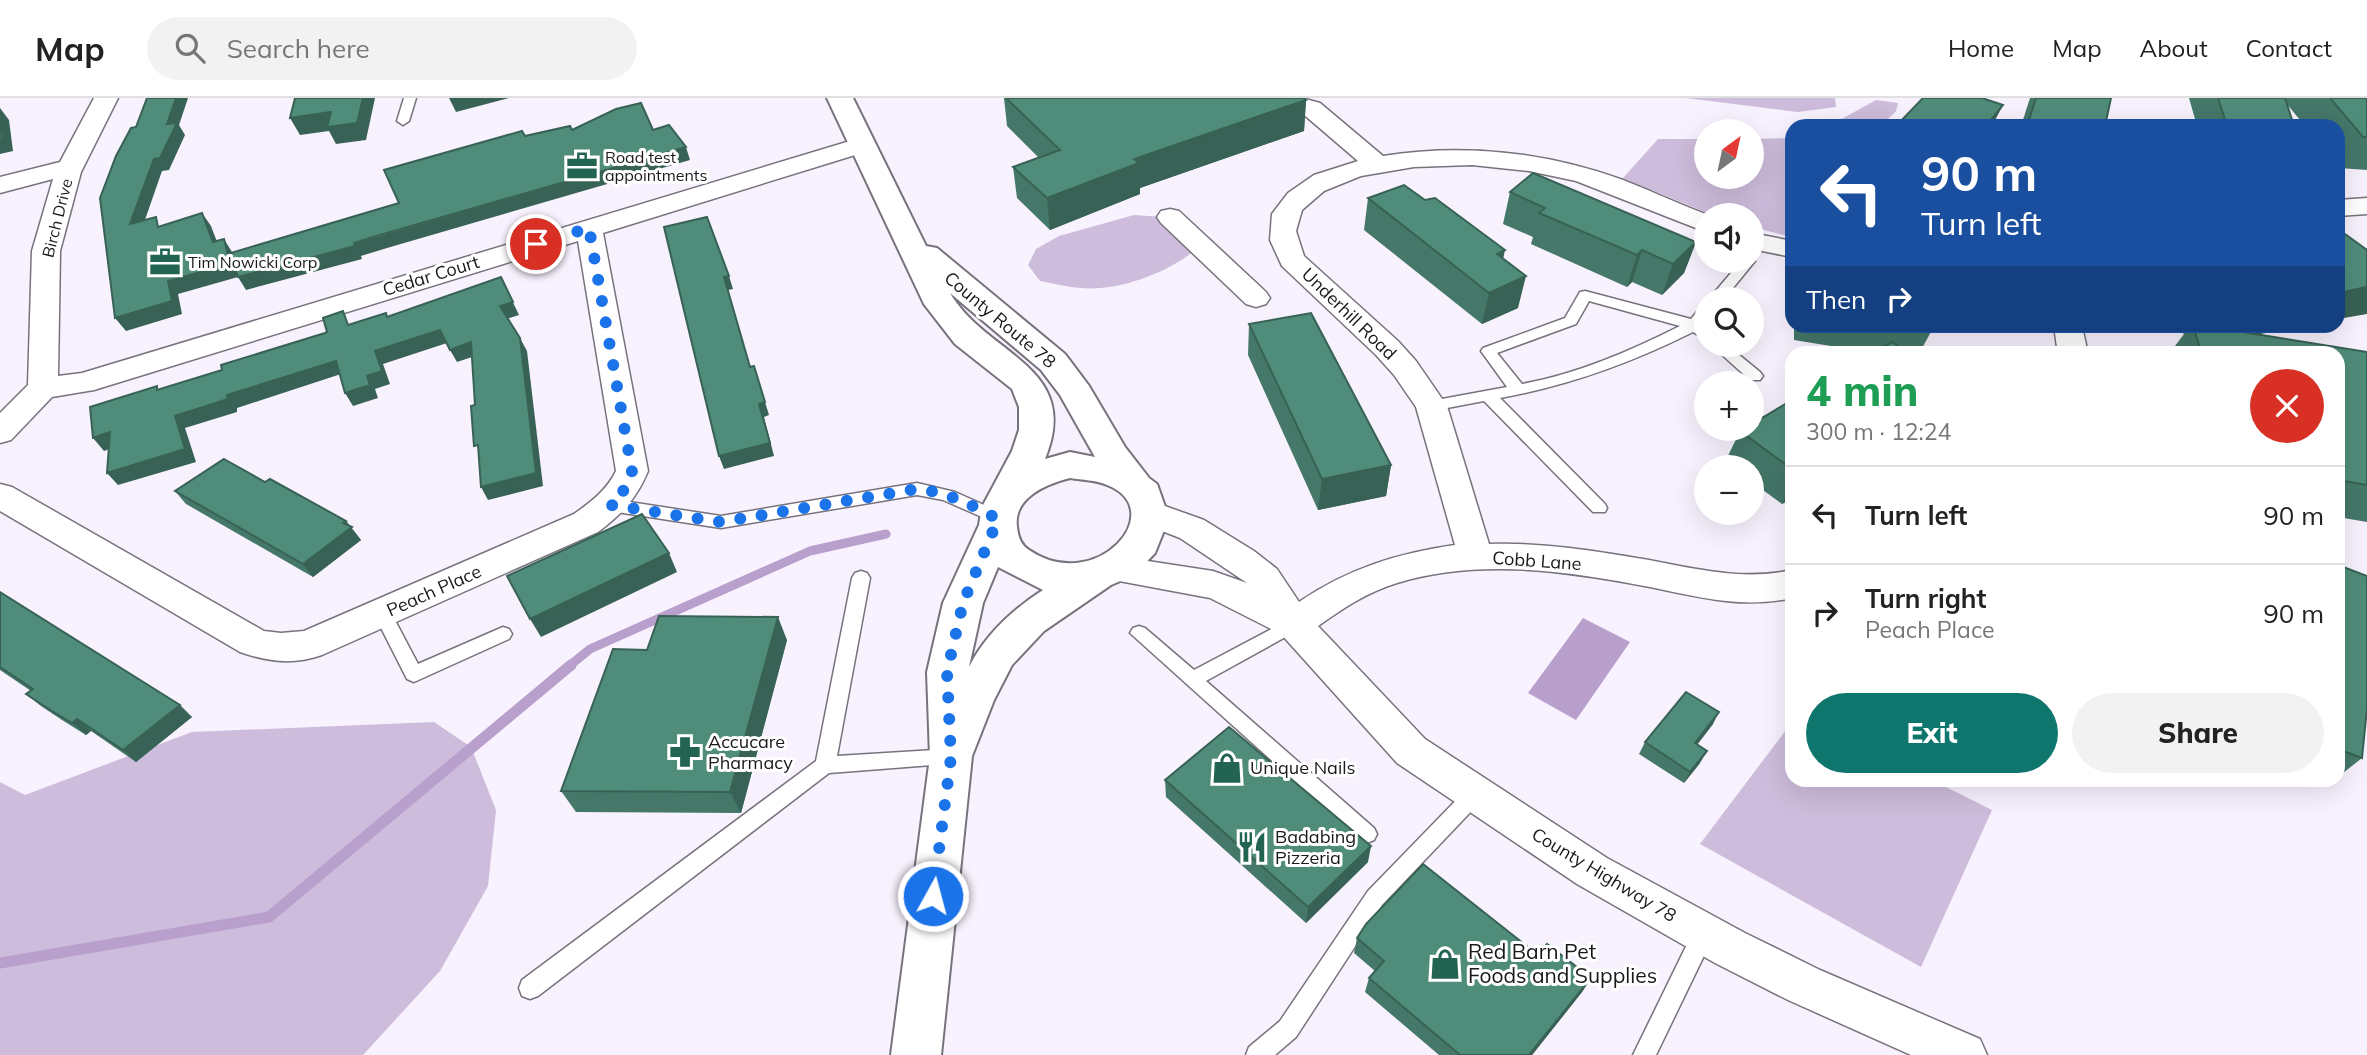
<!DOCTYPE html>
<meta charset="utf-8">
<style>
body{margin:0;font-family:Mulish,sans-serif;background:#f2f2f2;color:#222;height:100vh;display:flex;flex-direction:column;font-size:26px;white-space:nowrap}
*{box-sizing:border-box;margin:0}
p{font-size:23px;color:#767676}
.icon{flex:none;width:38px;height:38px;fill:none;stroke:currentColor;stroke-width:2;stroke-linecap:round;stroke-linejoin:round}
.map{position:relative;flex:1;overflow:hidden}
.side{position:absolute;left:1785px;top:248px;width:560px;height:441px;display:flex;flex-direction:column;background:#fff;border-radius:21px;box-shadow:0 7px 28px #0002}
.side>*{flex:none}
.hud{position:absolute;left:1785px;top:21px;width:560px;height:214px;border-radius:21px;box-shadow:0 7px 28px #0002;background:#1a4fa0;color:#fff;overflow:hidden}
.needle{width:46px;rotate:33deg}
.tools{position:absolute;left:1694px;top:21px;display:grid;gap:14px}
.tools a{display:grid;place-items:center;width:70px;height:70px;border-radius:50%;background:#fff;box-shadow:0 7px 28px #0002;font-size:35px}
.pin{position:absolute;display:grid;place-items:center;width:60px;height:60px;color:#fff;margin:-30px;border:4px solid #fff;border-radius:50%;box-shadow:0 2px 7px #0007}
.me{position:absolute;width:77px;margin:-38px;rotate:7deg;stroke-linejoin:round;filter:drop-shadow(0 0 5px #0008)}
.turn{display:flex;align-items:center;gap:24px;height:147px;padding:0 21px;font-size:32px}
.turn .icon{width:91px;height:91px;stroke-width:2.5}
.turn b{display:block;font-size:49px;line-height:60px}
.then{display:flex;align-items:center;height:66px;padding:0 21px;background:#0003;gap:14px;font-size:26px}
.round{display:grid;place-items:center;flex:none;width:74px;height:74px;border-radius:37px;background:#f2f2f2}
.overview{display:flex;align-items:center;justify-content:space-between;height:119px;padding:0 21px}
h1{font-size:42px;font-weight:800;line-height:52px;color:#1e9e55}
.cta{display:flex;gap:14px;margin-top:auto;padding:14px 21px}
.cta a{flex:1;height:80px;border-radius:42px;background:#0f766e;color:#fff;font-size:28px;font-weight:800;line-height:80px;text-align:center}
.cta a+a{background:#f2f2f2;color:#222}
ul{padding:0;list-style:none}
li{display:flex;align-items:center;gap:21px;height:98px;padding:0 21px;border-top:2px solid #e0e0e0}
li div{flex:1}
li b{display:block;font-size:26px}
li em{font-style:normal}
header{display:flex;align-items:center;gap:42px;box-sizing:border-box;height:98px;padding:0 35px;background:#fff;border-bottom:2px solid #e0e0e0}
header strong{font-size:33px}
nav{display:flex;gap:38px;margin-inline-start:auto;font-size:24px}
.search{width:490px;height:63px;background:#f2f2f2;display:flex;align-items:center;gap:18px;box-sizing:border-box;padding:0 24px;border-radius:38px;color:#767676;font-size:26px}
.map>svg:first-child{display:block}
.green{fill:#cdbcdb}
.water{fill:#b89fcc}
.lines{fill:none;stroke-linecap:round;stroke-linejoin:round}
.stream-far1{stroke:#b89fcc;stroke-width:9}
.stream{stroke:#b89fcc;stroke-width:11}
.lane-casing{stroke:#78727d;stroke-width:3}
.street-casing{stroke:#78727d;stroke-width:3}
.secondary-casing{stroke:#78727d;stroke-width:4}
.lane{fill:#fff;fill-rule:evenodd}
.street{fill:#fff;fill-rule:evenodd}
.secondary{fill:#fff;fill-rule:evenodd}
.wall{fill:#457869}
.shaded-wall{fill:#386255}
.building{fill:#508c7a;stroke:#386255;stroke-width:2}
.route{stroke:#1a73e8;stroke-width:12;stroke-dasharray:0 21.6}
.labels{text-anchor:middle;stroke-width:6;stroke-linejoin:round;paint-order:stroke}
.far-poi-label{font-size:16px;fill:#1a181c;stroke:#fff;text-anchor:start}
.far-street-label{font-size:16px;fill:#1a181c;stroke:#fff}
.street-label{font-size:18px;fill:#1a181c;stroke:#fff}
.poi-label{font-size:18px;fill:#1a181c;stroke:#fff;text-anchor:start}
.near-poi-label{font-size:21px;fill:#1a181c;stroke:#fff;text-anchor:start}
</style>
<header>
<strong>Map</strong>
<div class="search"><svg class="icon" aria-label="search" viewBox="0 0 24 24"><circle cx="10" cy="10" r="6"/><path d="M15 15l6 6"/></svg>Search here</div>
<nav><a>Home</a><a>Map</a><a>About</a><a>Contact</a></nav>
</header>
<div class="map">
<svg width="2367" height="957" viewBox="0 0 2367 957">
<rect width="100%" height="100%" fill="#f8f1fe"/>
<g class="green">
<path d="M1686,0H1835L1836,9L1798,14Z"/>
<path d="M1876,2L1898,5L1896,13L1881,28H1829Z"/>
<path d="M1792,40V139L1752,129V117H1712L1623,80L1658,41H1706V79H1752V41Z"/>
<path d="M1134,117L1177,120L1196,151C1174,171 1131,188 1100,190C1080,192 1060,187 1040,183L1028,167L1036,151L1059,138Z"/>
<path d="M434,624L471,649L496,712L488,788L440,873L363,957H0V684L25,697L192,634Z"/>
<path d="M1792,624V682L1934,683L1992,712L1921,869L1700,746Z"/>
</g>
<path class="water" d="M1583,520L1630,544L1576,622L1528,595Z"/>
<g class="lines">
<path class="stream-far1" d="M568,569L590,551L810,453L886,436"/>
<path class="stream" d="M0,865L269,819L571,567"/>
<defs>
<g id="lane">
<path d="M404,0H416L409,23L403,27L397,23Z"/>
<path d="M1752,160L1755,163L1724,201H1709L1741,163H1752Z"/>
<path d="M1585,193L1691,221L1701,209L1706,207V221L1702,226L1706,230V242L1693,234C1631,265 1568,288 1500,300L1605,406L1607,410L1605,414H1593L1484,303L1431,313L1423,308L1431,303L1507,289L1481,253L1483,250L1565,220L1580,194ZM1589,203L1680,228C1630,253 1577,276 1522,286L1497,255L1576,226Z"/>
<path d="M1711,247H1727L1760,274L1763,278L1760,282H1750Z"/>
<path d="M917,385L955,394L1004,416L1006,420L998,426L943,402L917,397L721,430L610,413L602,407L610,401L721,418Z"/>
<path d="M861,473L867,475L870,480L837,658L951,651L958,653L961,659L958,665L829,675L538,898L530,901L522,898L519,890L522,882L816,663L852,480L855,475Z"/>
<path d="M383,509L389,511L418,566L503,529L509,531L512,536L509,541L414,584L407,581L374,516L377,511Z"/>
<path d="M1294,519L1300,521L1303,526L1300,531L1206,583L1374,730L1377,736L1374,742L1367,745L1360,742L1130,535L1133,530L1139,528L1145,530L1194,572Z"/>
<path d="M1474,688L1481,691L1484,697L1481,703L1382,807L1296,939L1275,957H1246L1249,949L1280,923L1368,793L1467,691Z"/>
<path d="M1704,825L1712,828L1715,835L1656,957H1633L1696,828Z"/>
</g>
<g id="street">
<path d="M94,0H118L81,74L60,153L58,278L82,275L850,43L859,40L868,43L872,48L868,53L603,135L648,373C637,400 621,417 598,434L322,557C293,567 269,564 240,554L0,413V386L12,389L264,533L281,535L304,533L574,416C591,404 607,392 616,373L578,143L94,292L52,299L11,342L0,345V315L28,287L32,153L53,81L0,95V79L60,64Z"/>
<path d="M1262,0H1302L1320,5L1383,58C1463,45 1546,54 1623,82C1651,93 1679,106 1708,117L1706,134L1576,83L1529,73L1472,67L1414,69L1361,78L1324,93L1302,112L1296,133L1304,158L1398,243L1416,263L1447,308L1489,446C1543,444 1597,453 1649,462C1697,471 1743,483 1792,472V500C1743,511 1698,499 1650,489C1568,473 1478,460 1397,485C1367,494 1342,511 1318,528L1425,641L1607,760L1745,835L1820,872L1980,941L1987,957H1911L1788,902L1715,865L1577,786L1397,665L1281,536L1210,500L1103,480L1098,471L1103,462L1115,458L1213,473L1247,485L1180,440L1139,424L1134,415L1139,406L1151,403L1204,422L1254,453L1277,471L1299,504C1347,471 1398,455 1455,447L1416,309L1394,277L1376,257L1282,168L1270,142L1272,116L1288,95L1314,77L1358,63L1302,15L1265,5Z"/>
<path d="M2367,100V116L2338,118V102Z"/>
<path d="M1170,111L1179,113L1266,194L1270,200L1266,206L1256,209L1246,206L1161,125L1157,119L1161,113Z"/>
<path d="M1752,135L1792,143V159L1752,151Z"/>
<path d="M2054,228H2082L2088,256H2058Z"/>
</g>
<path id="secondary" d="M827,0H853L926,148L937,150L1065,256L1089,288L1125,349L1149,380L1157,386L1169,420L1155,455L1134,477L1111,487L1044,533L1012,567L994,602L972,658L941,957H891L930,659L927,574L943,505L979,427L982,409L1012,353L1019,332V309L1012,291L955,246L924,206ZM950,195L1041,272L1060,297L1095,359L1070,354L1045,361C1083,268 987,258 950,195ZM1070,380C1082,382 1096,382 1107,387C1171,412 1096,498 1029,452C1021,447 1018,439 1017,429C1013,400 1046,386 1070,380ZM998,469L1043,492C1012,512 986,536 969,569L983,505Z"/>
</defs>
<use href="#lane" class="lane-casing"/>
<use href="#street" class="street-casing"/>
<use href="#secondary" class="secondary-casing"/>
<use href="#lane" class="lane"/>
<use href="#street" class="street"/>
<use href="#secondary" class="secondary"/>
</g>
<g class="wall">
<path d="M1004,0H1303L1306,2L1304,33L1140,90V96L1050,132L1017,100L1013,69L1039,60L1007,28Z"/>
<path d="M2030,0H2111L2105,28H2021Z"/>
<path d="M2189,0H2367V72L2339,70L2338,68V28H2305L2286,5L2294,28H2197Z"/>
<path d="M1510,94L1696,144L1684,175L1662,197L1632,184L1627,189L1531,146L1533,139L1503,126Z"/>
<path d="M1368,100L1503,161L1518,210L1482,226L1364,132Z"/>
<path d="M1249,226L1391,367L1386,398L1318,412L1248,257Z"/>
<path d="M1794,228H1933V230L1919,256H1873L1874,255L1794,242Z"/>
<path d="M2174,228H2304L2257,236L2367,254V424L2338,419V256H2169L2184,236Z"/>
<path d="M1792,302V400L1782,406L1752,384V369H1732L1725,364L1740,333Z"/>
<path d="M265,384L346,423L361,442L313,479L186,406L175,393Z"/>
<path d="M2338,467L2362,660L2338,679Z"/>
<path d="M0,494L192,619L136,664L91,633L86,637L62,622L41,608L26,596L31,593L0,572Z"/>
<path d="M787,542L741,715L576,714L561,693L647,552Z"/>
<path d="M1713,626L1697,647L1700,665L1684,685L1639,656L1645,644Z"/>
<path d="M1165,682L1368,764L1306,825L1166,699Z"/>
<path d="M2311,682H2333L2325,689Z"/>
<path d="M1357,840L1538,857L1591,880L1582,894L1532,957H1439L1365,894L1369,880L1375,873L1354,855Z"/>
</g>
<g class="shaded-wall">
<path d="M176,0H188L179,27L185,37L169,72L162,73L139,139L130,126Z"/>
<path d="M363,0H375L366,42L336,46L329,33L300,37L290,20Z"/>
<path d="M449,0H509L456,14Z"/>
<path d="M1306,2L1304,33L1140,90V96L1050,132L1047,100L1134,61Z"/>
<path d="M2003,7L1992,28H1986Z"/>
<path d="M0,10L9,22L13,53L0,56Z"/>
<path d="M686,49L690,62L387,150L361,158L362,161L246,192L238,179Z"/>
<path d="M202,115L211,128L222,157L213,144Z"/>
<path d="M224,141L232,154L238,179L178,196L182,216L126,233L115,220L168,183Z"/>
<path d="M1696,144L1684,175L1662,197L1673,166Z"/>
<path d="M1505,152L1498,184L1497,156Z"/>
<path d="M1642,152L1632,184L1627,189L1637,157Z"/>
<path d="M729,178L733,191L728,192L754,282L724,179Z"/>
<path d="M1526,178L1518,210L1482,226L1489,195Z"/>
<path d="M2367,189V216L2338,221V195Z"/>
<path d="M507,192L519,217L506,221L500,208Z"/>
<path d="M2212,228H2304L2199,247L2198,245Z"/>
<path d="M440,232L447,245L383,266L390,286L375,291L378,300L353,308L345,295L375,253Z"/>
<path d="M520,240L527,253L543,388L488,402L481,389Z"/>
<path d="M471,244L478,257L457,264L450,252Z"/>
<path d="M336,263L344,275L237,310V314L185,330L196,364L118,387L107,375L175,318L227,297Z"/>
<path d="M754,268L769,317L764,319L774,358L724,371L719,358L759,306Z"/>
<path d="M110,334L121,347L104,353L93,340Z"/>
<path d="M1391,367L1386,398L1318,412L1322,381Z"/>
<path d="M1792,386V400L1782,406Z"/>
<path d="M346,423L361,442L313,479L303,466Z"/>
<path d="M669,455L677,474L541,539L530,521Z"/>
<path d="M778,519L787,542L741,715L730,694Z"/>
<path d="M180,607L192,619L136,664L123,652Z"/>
<path d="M1719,614L1713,626L1689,657L1695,645Z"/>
<path d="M77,621L91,633L86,637L72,625Z"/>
<path d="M1707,653L1700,665L1684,685L1690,674Z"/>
<path d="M1371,748L1368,764L1306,825L1308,809Z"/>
<path d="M1591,880L1582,894L1532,957H1529Z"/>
</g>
<g class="building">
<path d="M147,0H176L167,26L177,25L160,60L154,61L130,126L156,119L158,129L202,115L213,144L224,141L230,166L168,183L172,203L115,220L100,100L116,58L131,30L136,29Z"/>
<path d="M295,0H363L357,25L327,29L331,14L290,20Z"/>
<path d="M1006,0H1303L1306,2L1134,61L1139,65L1047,100L1013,69L1060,52Z"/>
<path d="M1923,0H1982L2003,7L1986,28H1896Z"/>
<path d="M2036,0H2111L2105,28H2027Z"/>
<path d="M2218,0H2285L2294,28H2227Z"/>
<path d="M2330,0H2367V39H2363Z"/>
<path d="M641,5L653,32L669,27L686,49L380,137L354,145L355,148L238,179L231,155L399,105L384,72L522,33L525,38L570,28L572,32L616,11Z"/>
<path d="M0,15L3,41L0,42Z"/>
<path d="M1533,75L1696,144L1673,166L1642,152L1637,157L1539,115L1545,110L1510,94Z"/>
<path d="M1404,87L1425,102L1435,100L1505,152L1497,156L1526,178L1489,195L1368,100Z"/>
<path d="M707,119L729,178L724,179L750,269L754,268L765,304L759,306L770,345L719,358L664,129Z"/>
<path d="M2345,136L2367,152V189L2338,195V137Z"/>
<path d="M501,179L513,204L500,208L520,240L536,375L481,389L478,347L474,348L471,308L475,307L471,244L450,252L440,232L375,253L382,273L367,278L370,287L345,295L336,263L227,297L228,301L175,318L185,351L107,375L110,334L93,340L90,309L157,288V292L222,272L221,267L325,235L327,234L323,220L343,213L348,227L386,215L387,219Z"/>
<path d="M1311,215L1391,367L1322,381L1249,226Z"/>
<path d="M1919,228H1933V230Z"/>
<path d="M2193,228H2205L2367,254V387L2338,382V256H2202Z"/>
<path d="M1892,244L1910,256H1873Z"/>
<path d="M1792,302V371L1740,333L1743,331H1752V326Z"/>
<path d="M224,361L265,384L270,381L346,423L343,425L352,429L303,466L175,393Z"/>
<path d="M642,416L669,455L530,521L507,478Z"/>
<path d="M2338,467L2367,478V610L2362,660L2338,651Z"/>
<path d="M0,494L180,607L123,652L77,621L72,625L47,610L26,596L33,591L0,569Z"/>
<path d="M659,518L778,519L730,694L561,693L613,551L647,552Z"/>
<path d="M1686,594L1719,614L1695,645L1707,653L1690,674L1645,644Z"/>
<path d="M1229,629L1371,748L1308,809L1165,682Z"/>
<path d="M1423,766L1538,857L1547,846L1591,880L1529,957H1460L1369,880L1384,863L1357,840L1366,826Z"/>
</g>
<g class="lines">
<path class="route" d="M536,146L589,130L632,373L625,391L610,407L721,424L917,391C947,394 972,407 998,421L963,505L947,574L951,659L933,798"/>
</g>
<defs>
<symbol id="office-bare" viewBox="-9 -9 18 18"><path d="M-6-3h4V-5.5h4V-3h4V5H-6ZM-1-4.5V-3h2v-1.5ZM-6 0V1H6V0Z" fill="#226352" stroke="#fff" stroke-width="2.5" paint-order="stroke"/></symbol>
<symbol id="pharmacy-bare" viewBox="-9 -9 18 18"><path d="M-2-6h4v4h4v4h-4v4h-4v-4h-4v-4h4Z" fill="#226352" stroke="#fff" stroke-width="2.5" paint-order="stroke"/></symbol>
<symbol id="shop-bare" viewBox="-9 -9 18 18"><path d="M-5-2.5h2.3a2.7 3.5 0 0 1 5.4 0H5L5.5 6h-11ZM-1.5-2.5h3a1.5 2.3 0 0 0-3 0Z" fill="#226352" stroke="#fff" stroke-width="2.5" paint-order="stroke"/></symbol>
<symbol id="restaurant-bare" viewBox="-9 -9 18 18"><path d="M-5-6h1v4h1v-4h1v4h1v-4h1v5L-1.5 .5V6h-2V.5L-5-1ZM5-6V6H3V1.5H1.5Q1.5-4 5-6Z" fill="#226352" stroke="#fff" stroke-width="2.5" paint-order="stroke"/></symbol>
</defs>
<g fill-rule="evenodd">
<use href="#office-bare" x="560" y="46" width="44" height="44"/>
<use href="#office-bare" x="143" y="142" width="44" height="44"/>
<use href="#pharmacy-bare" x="663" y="632" width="44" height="44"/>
<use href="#shop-bare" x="1205" y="648" width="44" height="44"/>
<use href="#restaurant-bare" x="1230" y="727" width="44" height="44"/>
<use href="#shop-bare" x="1423" y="844" width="44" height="44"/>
</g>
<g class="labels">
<g class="far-poi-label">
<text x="605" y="65">Road test<tspan x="605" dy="18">appointments</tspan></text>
<text x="188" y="170">Tim Nowicki Corp</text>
</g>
<g class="far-street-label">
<text transform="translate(57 120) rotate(-76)" y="6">Birch Drive</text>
</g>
<g class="street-label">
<text transform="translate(431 178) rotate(-17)" y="6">Cedar Court</text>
<text transform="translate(1349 216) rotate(44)" y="6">Underhill Road</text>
<text transform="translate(1000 222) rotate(40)" y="6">County Route 78</text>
<text transform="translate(1537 463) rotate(4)" y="6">Cobb Lane</text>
<text transform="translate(434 493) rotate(-24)" y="6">Peach Place</text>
<text transform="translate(1604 777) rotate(31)" y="6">County Highway 78</text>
</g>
<g class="poi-label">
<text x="708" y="650">Accucare<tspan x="708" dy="21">Pharmacy</tspan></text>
<text x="1250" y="676">Unique Nails</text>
<text x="1275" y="745">Badabing<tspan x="1275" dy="21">Pizzeria</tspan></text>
</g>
<g class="near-poi-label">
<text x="1468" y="861">Red Barn Pet<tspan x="1468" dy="24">Foods and Supplies</tspan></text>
</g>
</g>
</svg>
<div class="tools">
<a><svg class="needle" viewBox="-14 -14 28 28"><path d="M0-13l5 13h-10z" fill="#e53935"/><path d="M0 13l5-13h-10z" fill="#767676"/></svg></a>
<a><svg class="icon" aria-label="sound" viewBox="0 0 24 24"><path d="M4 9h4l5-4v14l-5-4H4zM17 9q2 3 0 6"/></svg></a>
<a><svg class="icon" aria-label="search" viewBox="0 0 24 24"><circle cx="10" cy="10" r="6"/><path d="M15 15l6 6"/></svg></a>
<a>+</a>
<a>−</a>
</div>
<div class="pin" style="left:536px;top:146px;background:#d93025"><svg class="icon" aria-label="arrive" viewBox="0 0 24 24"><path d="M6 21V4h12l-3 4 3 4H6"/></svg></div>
<svg class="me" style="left:933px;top:798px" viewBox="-20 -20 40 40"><circle r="17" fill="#1a73e8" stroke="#fff" stroke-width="3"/><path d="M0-11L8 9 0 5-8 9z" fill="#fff"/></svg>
<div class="hud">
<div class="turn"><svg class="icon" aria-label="left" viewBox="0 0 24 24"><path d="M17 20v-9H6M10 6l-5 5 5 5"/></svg><div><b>90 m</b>Turn left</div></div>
<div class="then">Then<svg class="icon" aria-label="right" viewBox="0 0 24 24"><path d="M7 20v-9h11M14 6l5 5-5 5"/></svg></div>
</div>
<section class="side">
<div class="overview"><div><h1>4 min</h1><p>300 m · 12:24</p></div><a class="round" style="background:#d93025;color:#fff"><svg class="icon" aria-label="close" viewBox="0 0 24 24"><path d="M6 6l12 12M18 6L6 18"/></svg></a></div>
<ul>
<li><svg class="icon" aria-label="left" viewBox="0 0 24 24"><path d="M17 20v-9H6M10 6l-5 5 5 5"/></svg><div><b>Turn left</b></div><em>90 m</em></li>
<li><svg class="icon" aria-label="right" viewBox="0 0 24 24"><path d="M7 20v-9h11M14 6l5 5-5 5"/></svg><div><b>Turn right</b><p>Peach Place</p></div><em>90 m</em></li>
</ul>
<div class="cta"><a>Exit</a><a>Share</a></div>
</section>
</div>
